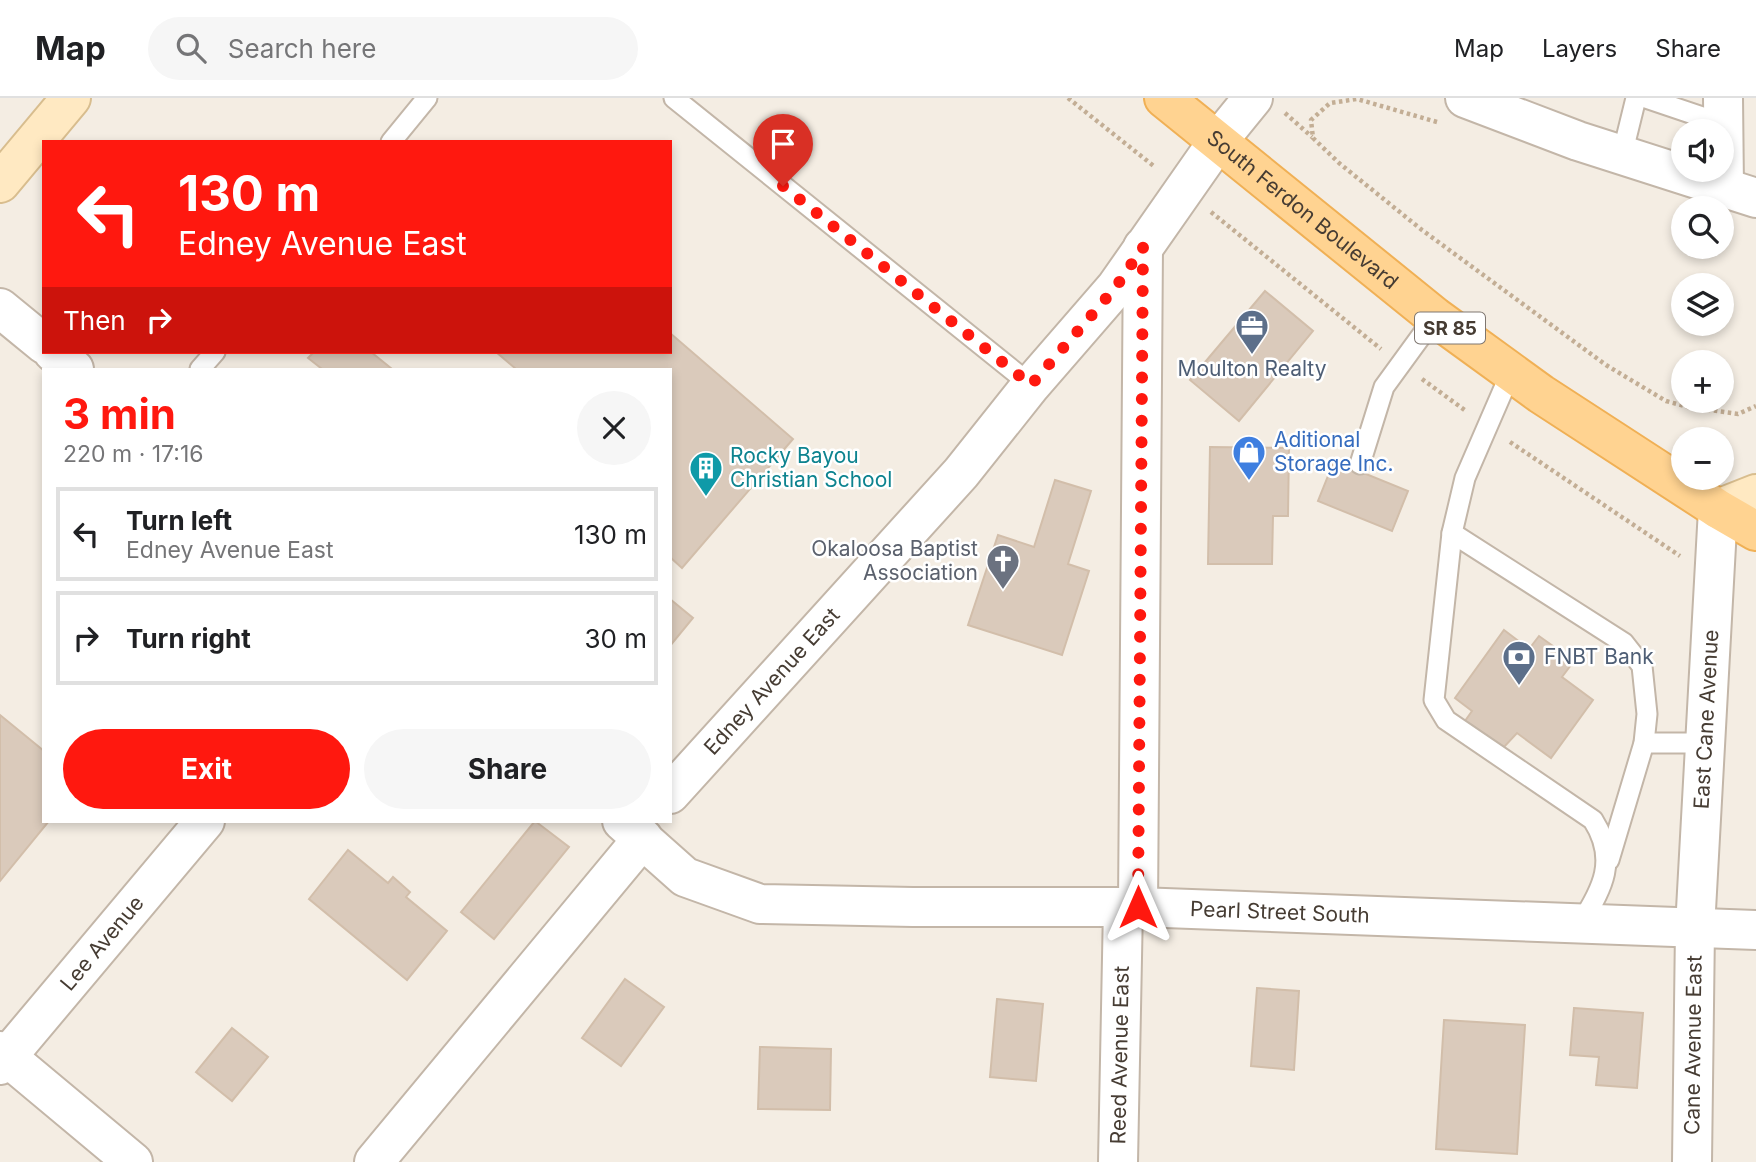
<!DOCTYPE html>
<meta charset="utf-8">
<style>
body{margin:0;font-family:Inter,sans-serif;background:#f6f6f6;color:#202124;height:100vh;display:flex;flex-direction:column;font-size:26px;white-space:nowrap}
*{box-sizing:border-box;margin:0}
p{font-size:23px;color:#757577}
.icon{flex:none;width:38px;height:38px;fill:none;stroke:currentColor;stroke-width:2;stroke-linecap:round;stroke-linejoin:round}
.map{position:relative;flex:1;overflow:hidden}
.details{position:absolute;left:42px;top:270px;width:630px;height:455px;display:flex;flex-direction:column;background:#fff;border-radius:0px;box-shadow:0 4px 10px #0003}
.details>*{flex:none}
.top-card{position:absolute;left:42px;top:42px;width:630px;height:214px;border-radius:0px;box-shadow:0 4px 10px #0003;background:#ff180f;color:#fff;overflow:hidden}
.tools{position:absolute;left:1671px;top:21px;display:grid;gap:14px}
.tools a{display:grid;place-items:center;width:63px;height:63px;border-radius:50%;background:#fff;box-shadow:0 4px 10px #0003;font-size:35px}
.pin{position:absolute;display:grid;place-items:center;width:60px;height:60px;color:#fff;margin:-72px -30px;border-radius:50% 50% 50% 0;rotate:-45deg;box-shadow:0 0 7px #0007}
.pin .icon{rotate:45deg}
.me{position:absolute;width:77px;margin:-38px;rotate:0deg;stroke-linejoin:round;filter:drop-shadow(0 0 5px #0008)}
.turn{display:flex;align-items:center;gap:24px;height:147px;padding:0 21px;font-size:32px}
.turn .icon{width:91px;height:91px;stroke-width:2.5}
.turn b{display:block;font-size:49px;line-height:60px}
.then{display:flex;align-items:center;height:66px;padding:0 21px;background:#0003;gap:14px;font-size:26px}
.round{display:grid;place-items:center;flex:none;width:74px;height:74px;border-radius:37px;background:#f6f6f6}
.overview{display:flex;align-items:center;justify-content:space-between;height:119px;padding:0 21px}
h1{font-size:42px;font-weight:700;line-height:52px;color:#ff180f}
.button{display:flex;gap:14px;margin-top:auto;padding:14px 21px}
.button a{flex:1;height:80px;border-radius:42px;background:#ff180f;color:#fff;font-size:28px;font-weight:700;line-height:80px;text-align:center}
.button a+a{background:#f6f6f6;color:#202124}
ul{padding:0;list-style:none}
li{display:flex;align-items:center;gap:21px;height:94px;margin:0 14px 10px;padding:0 7px;border:4px solid #e0e0e0;border-radius:0px}
li div{flex:1}
li b{display:block;font-size:26px}
li em{font-style:normal}
header{display:flex;align-items:center;gap:42px;box-sizing:border-box;height:98px;padding:0 35px;background:#fff;border-bottom:2px solid #e0e0e0}
header strong{font-size:33px}
nav{display:flex;gap:38px;margin-inline-start:auto;font-size:24px}
.search{width:490px;height:63px;background:#f6f6f6;display:flex;align-items:center;gap:18px;box-sizing:border-box;padding:0 24px;border-radius:38px;color:#757577;font-size:26px}
.map>svg:first-child{display:block}
.building{fill:#dacabb;stroke:#d2beaa;stroke-width:2}
.lines{fill:none;stroke-linecap:round;stroke-linejoin:round}
.lane-casing{stroke:#c3b6a8;stroke-width:23}
.street-casing{stroke:#c3b6a8;stroke-width:42}
.secondary-casing{stroke:#d8bd8e;stroke-width:42}
.primary-casing{stroke:#f0b055;stroke-width:42}
.path{stroke:#c3ae95;stroke-width:4.5;stroke-dasharray:3.5 3.5;stroke-linecap:butt}
.lane{stroke:#fff;stroke-width:19}
.street{stroke:#fff;stroke-width:38}
.secondary{stroke:#ffe9c2;stroke-width:38}
.primary{stroke:#ffd391;stroke-width:38}
.route{stroke:#ff180f;stroke-width:12;stroke-dasharray:0 21.6}
.labels{text-anchor:middle;stroke-width:5;stroke-linejoin:round;paint-order:stroke}
.shield{fill:#fff;stroke:#7e7670;stroke-width:2}
.shield-label{font-size:19px;font-weight:bold;fill:#463c33}
.street-label{font-size:21px;fill:#463c33;stroke:#fff}
.service-label{font-size:21px;fill:#4e5e75;stroke:#fff}
.shop-label{font-size:21px;fill:#366cbe;stroke:#fff;text-anchor:start}
.culture-label{font-size:21px;fill:#0d838f;stroke:#fff;text-anchor:start}
.worship-label{font-size:21px;fill:#5b616d;stroke:#fff;text-anchor:end}
</style>
<header>
<strong>Map</strong>
<div class="search"><svg class="icon" aria-label="search" viewBox="0 0 24 24"><circle cx="10" cy="10" r="6"/><path d="M15 15l6 6"/></svg>Search here</div>
<nav><a>Map</a><a>Layers</a><a>Share</a></nav>
</header>
<div class="map">
<svg width="1756" height="1064" viewBox="0 0 1756 1064">
<rect width="100%" height="100%" fill="#f4ede3"/>
<g class="building">
<path d="M1265,193L1313,233L1239,323L1190,282Z"/>
<path d="M670,235L793,341L682,470L670,459V271H516L496,254H670Z"/>
<path d="M314,254H371L392,271H322L308,260Z"/>
<path d="M1210,349L1289,350L1288,418H1273L1272,466H1208Z"/>
<path d="M1334,363L1408,393L1392,433L1318,403Z"/>
<path d="M1055,382L1091,393L1068,466L1089,473L1062,557L968,527L998,437L1034,449Z"/>
<path d="M670,501L693,520L670,548Z"/>
<path d="M1504,532L1529,551L1539,538L1574,563L1562,579L1593,602L1551,660L1517,635L1504,649L1465,623L1472,613L1455,600Z"/>
<path d="M0,617L44,653V723H49L0,783Z"/>
<path d="M535,723L569,749L494,841L461,814Z"/>
<path d="M348,752L388,785L393,779L410,794L406,799L447,833L407,882L309,801Z"/>
<path d="M625,881L664,909L621,968L582,940Z"/>
<path d="M1257,890L1299,893L1294,972L1251,968Z"/>
<path d="M997,901L1043,906L1036,983L990,979Z"/>
<path d="M1574,910L1643,915L1637,990L1596,987L1599,959L1570,957Z"/>
<path d="M1444,922L1525,927L1517,1056L1436,1051Z"/>
<path d="M232,930L268,959L232,1003L196,974Z"/>
<path d="M760,949L831,951L830,1012L758,1011Z"/>
</g>
<g class="lines">
<defs>
<g id="lane">
<path d="M674,0L1031,287"/>
<path d="M1646,0L1723,26"/>
<path d="M391,44L427,0"/>
<path d="M1622,57L1636,0"/>
<path d="M200,271L215,254"/>
<path d="M1511,274L1465,380L1452,435L1434,602L1446,622L1593,722C1618,761 1603,791 1580,826"/>
<path d="M1360,366L1384,289L1435,219"/>
<path d="M1452,435L1624,545L1642,568L1647,616L1644,645L1609,762"/>
<path d="M1644,645H1705"/>
</g>
<g id="street">
<path d="M1465,0L1578,43L1756,100"/>
<path d="M1723,0L1724,89"/>
<path d="M0,210L44,246"/>
<path d="M53,254L74,271"/>
<path id="s1" d="M670,696L961,375L1031,287L1116,189L1218,43L1253,0"/>
<path id="s2" d="M622,723L685,779L760,806L913,809H1138L1756,832"/>
<path d="M1138,809L1143,149"/>
<path d="M0,953L133,1064"/>
<path id="s3" d="M0,967L205,723"/>
<path d="M374,1064L643,740"/>
<path id="s4" d="M1118,1064L1123,809"/>
<path id="s5" d="M1692,1064L1695,830L1718,411"/>
</g>
<g id="secondary">
<path d="M0,85L71,0"/>
<path d="M1718,411L1756,396"/>
</g>
<g id="primary">
<path id="s6" d="M1164,0L1435,219L1541,296L1718,411L1756,433"/>
</g>
</defs>
<use href="#lane" class="lane-casing"/>
<use href="#street" class="street-casing"/>
<use href="#secondary" class="secondary-casing"/>
<use href="#primary" class="primary-casing"/>
<g class="path">
<path d="M1068,0L1155,69"/>
<path d="M1285,15L1312,39"/>
<path d="M1437,24L1357,1L1330,5L1311,22L1313,40L1339,65L1422,132L1606,267L1666,303L1688,309L1738,316L1756,308"/>
<path d="M1211,114L1381,251"/>
<path d="M1422,281L1466,313"/>
<path d="M1510,344L1680,458"/>
</g>
<use href="#lane" class="lane"/>
<use href="#street" class="street"/>
<use href="#secondary" class="secondary"/>
<use href="#primary" class="primary"/>
</g>
<g class="lines">
<path class="route" d="M783,88L1031,287L1116,189L1143,149L1138,809"/>
</g>
<defs>
<symbol id="office-pin" viewBox="-11 -11 22 30"><path d="M0 17L-7.5 6A9.5 9.5 0 1 1 7.5 6Z" fill="#5c6f8a" stroke="#fff"/><path d="M-6-3h4V-5.5h4V-3h4V5H-6ZM-1-4.5V-3h2v-1.5ZM-6 0V1H6V0Z" fill="#fff"/></symbol>
<symbol id="shop-pin" viewBox="-11 -11 22 30"><path d="M0 17L-7.5 6A9.5 9.5 0 1 1 7.5 6Z" fill="#3f7fe0" stroke="#fff"/><path d="M-5-2.5h2.3a2.7 3.5 0 0 1 5.4 0H5L5.5 6h-11ZM-1.5-2.5h3a1.5 2.3 0 0 0-3 0Z" fill="#fff"/></symbol>
<symbol id="building-pin" viewBox="-11 -11 22 30"><path d="M0 17L-7.5 6A9.5 9.5 0 1 1 7.5 6Z" fill="#0f9aa8" stroke="#fff"/><path d="M-4-6H4V6H1V3H-1V6H-4ZM-2.5-4.3h1.7v1.8h-1.7ZM.8-4.3h1.7v1.8H.8ZM-2.5-1h1.7V.8h-1.7ZM.8-1h1.7V.8H.8Z" fill="#fff"/></symbol>
<symbol id="church-pin" viewBox="-11 -11 22 30"><path d="M0 17L-7.5 6A9.5 9.5 0 1 1 7.5 6Z" fill="#6b7280" stroke="#fff"/><path d="M-1.2-6h2.4v3.5h3.3v2.4h-3.3V6h-2.4V-.1h-3.3v-2.4h3.3Z" fill="#fff"/></symbol>
<symbol id="bank-pin" viewBox="-11 -11 22 30"><path d="M0 17L-7.5 6A9.5 9.5 0 1 1 7.5 6Z" fill="#5c6f8a" stroke="#fff"/><path d="M-6-4H6V4H-6ZM0-2.3a2.3 2.3 0 1 0 0 4.6a2.3 2.3 0 1 0 0-4.6Z" fill="#fff"/></symbol>
</defs>
<g fill-rule="evenodd">
<use href="#office-pin" x="1233" y="209" width="38" height="52"/>
<use href="#shop-pin" x="1230" y="335" width="38" height="52"/>
<use href="#building-pin" x="687" y="351" width="38" height="52"/>
<use href="#church-pin" x="984" y="444" width="38" height="52"/>
<use href="#bank-pin" x="1500" y="540" width="38" height="52"/>
</g>
<g class="labels">
<rect class="shield" x="1415" y="214.5" width="70" height="31" rx="5"/>
<g class="shield-label">
<text x="1450" y="237">SR 85</text>
</g>
<g class="street-label">
<text dy="7" stroke="none"><textPath href="#s6" startOffset="178">South Ferdon Boulevard</textPath></text>
<text dy="7" stroke="none"><textPath href="#s1" startOffset="152">Edney Avenue East</textPath></text>
<text dy="7" stroke="none"><textPath href="#s5" startOffset="443">East Cane Avenue</textPath></text>
<text dy="7" stroke="none"><textPath href="#s2" startOffset="684">Pearl Street South</textPath></text>
<text dy="7" stroke="none"><textPath href="#s3" startOffset="159">Lee Avenue</textPath></text>
<text dy="7" stroke="none"><textPath href="#s5" startOffset="117">Cane Avenue East</textPath></text>
<text dy="7" stroke="none"><textPath href="#s4" startOffset="107">Reed Avenue East</textPath></text>
</g>
<g class="service-label">
<text x="1252" y="278">Moulton Realty</text>
<text x="1544" y="566" text-anchor="start">FNBT Bank</text>
</g>
<g class="shop-label">
<text x="1274" y="349">Aditional<tspan x="1274" dy="24">Storage Inc.</tspan></text>
</g>
<g class="culture-label">
<text x="730" y="365">Rocky Bayou<tspan x="730" dy="24">Christian School</tspan></text>
</g>
<g class="worship-label">
<text x="978" y="458">Okaloosa Baptist<tspan x="978" dy="24">Association</tspan></text>
</g>
</g>
</svg>
<div class="tools">
<a><svg class="icon" aria-label="sound" viewBox="0 0 24 24"><path d="M4 9h4l5-4v14l-5-4H4zM17 9q2 3 0 6"/></svg></a>
<a><svg class="icon" aria-label="search" viewBox="0 0 24 24"><circle cx="10" cy="10" r="6"/><path d="M15 15l6 6"/></svg></a>
<a><svg class="icon" aria-label="layers" viewBox="0 0 24 24"><path d="M12 4l9 5-9 5-9-5zM3 14l9 5 9-5"/></svg></a>
<a>+</a>
<a>−</a>
</div>
<div class="pin" style="left:783px;top:88px;background:#d93025"><svg class="icon" aria-label="arrive" viewBox="0 0 24 24"><path d="M6 21V4h12l-3 4 3 4H6"/></svg></div>
<svg class="me" style="left:1138px;top:809px" viewBox="-20 -20 40 40"><path d="M0-17L14 15 0 8-14 15z" fill="#ff180f" stroke="#fff" stroke-width="4"/></svg>
<div class="top-card">
<div class="turn"><svg class="icon" aria-label="left" viewBox="0 0 24 24"><path d="M17 20v-9H6M10 6l-5 5 5 5"/></svg><div><b>130 m</b>Edney Avenue East</div></div>
<div class="then">Then<svg class="icon" aria-label="right" viewBox="0 0 24 24"><path d="M7 20v-9h11M14 6l5 5-5 5"/></svg></div>
</div>
<section class="details">
<div class="overview"><div><h1>3 min</h1><p>220 m · 17:16</p></div><a class="round"><svg class="icon" aria-label="close" viewBox="0 0 24 24"><path d="M6 6l12 12M18 6L6 18"/></svg></a></div>
<ul>
<li><svg class="icon" aria-label="left" viewBox="0 0 24 24"><path d="M17 20v-9H6M10 6l-5 5 5 5"/></svg><div><b>Turn left</b><p>Edney Avenue East</p></div><em>130 m</em></li>
<li><svg class="icon" aria-label="right" viewBox="0 0 24 24"><path d="M7 20v-9h11M14 6l5 5-5 5"/></svg><div><b>Turn right</b></div><em>30 m</em></li>
</ul>
<div class="button"><a>Exit</a><a>Share</a></div>
</section>
</div>
